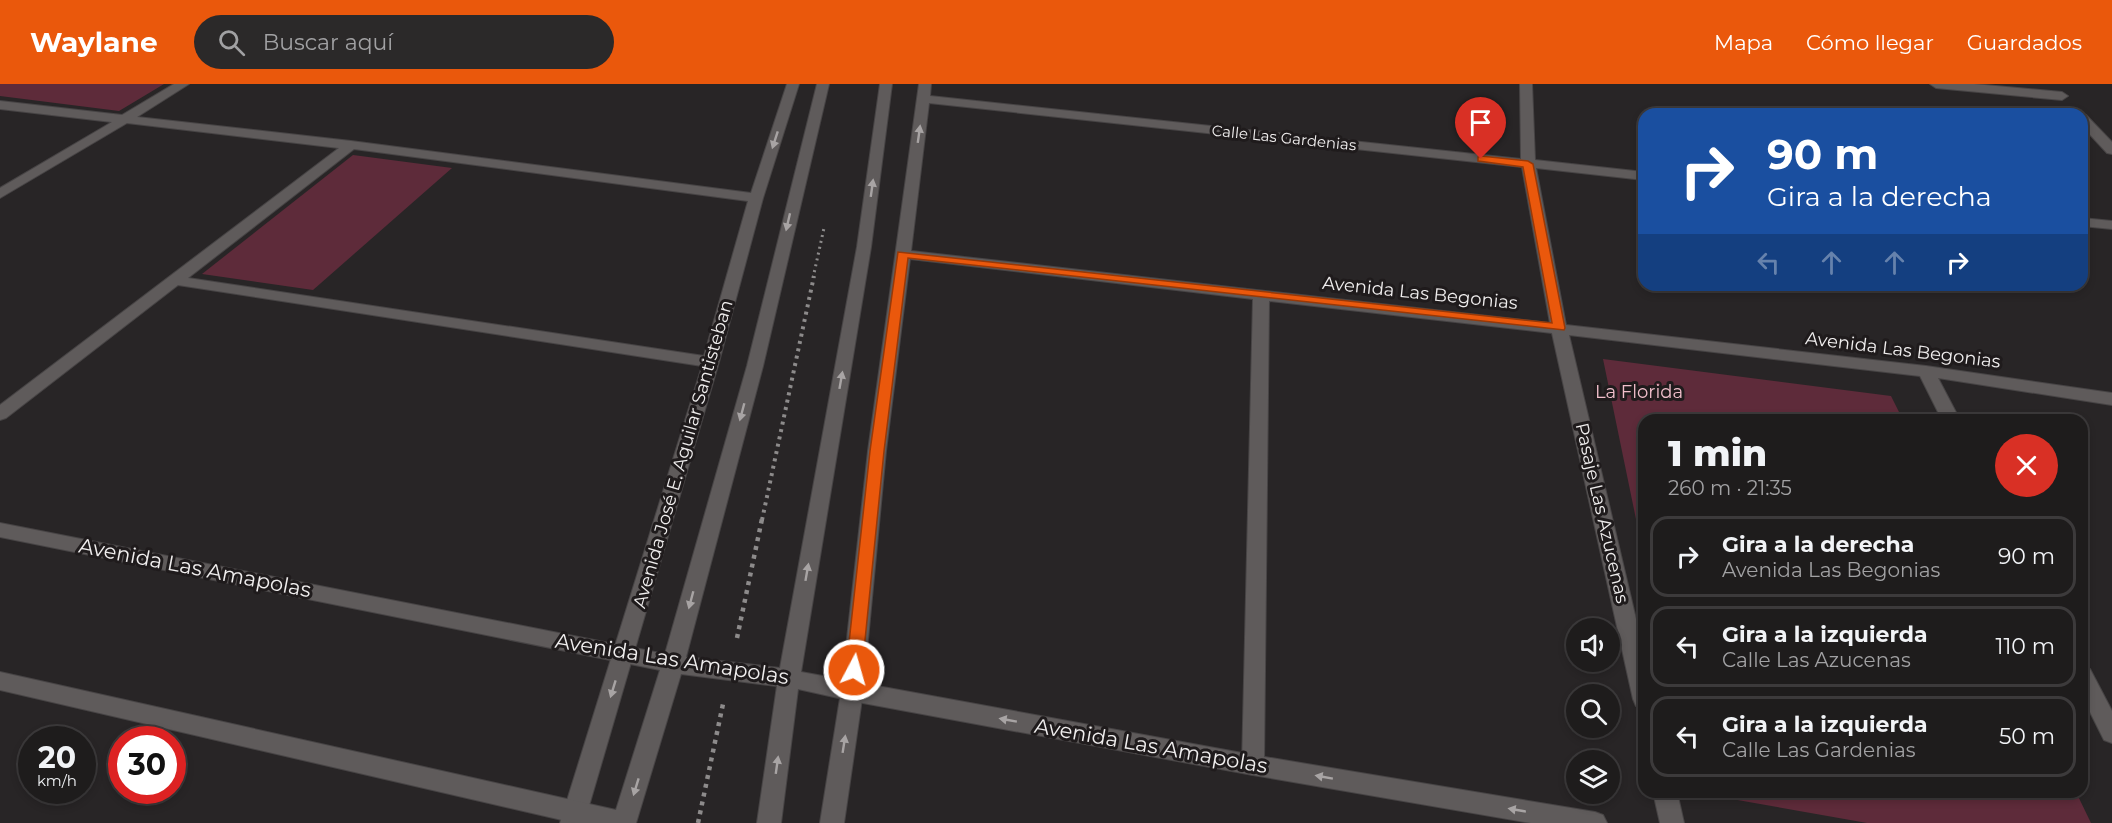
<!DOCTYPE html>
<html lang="es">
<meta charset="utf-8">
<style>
body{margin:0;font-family:Montserrat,sans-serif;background:#2b2929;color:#f1f3f6;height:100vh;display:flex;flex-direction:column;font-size:22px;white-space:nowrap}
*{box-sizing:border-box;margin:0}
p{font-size:20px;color:#a1a1a3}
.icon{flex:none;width:33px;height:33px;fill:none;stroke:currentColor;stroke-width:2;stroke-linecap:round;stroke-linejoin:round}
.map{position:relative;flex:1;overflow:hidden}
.side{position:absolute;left:1638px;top:330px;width:450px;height:384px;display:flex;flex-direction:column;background:#1e1c1c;border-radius:18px;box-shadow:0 3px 9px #0003,0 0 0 2px #3c3a3b}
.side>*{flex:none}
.top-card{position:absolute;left:1638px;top:24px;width:450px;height:183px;border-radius:18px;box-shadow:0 3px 9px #0003,0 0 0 2px #3c3a3b;background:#1a4fa0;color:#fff;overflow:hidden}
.controls{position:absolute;left:1566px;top:534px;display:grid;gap:12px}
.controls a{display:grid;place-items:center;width:54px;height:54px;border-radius:50%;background:#1e1c1c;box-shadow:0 3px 9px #0003,0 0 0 2px #3c3a3b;font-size:30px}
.speed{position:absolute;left:18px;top:642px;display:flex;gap:12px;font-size:30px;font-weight:700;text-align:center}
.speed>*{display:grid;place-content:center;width:78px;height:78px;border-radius:50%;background:#1e1c1c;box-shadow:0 3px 9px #0003,0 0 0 2px #3c3a3b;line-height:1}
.speed small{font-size:15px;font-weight:400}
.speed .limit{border:9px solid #d22;background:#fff;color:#111}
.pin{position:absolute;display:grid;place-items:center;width:51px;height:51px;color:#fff;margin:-62px -26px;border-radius:50% 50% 50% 0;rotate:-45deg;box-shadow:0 0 6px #0007}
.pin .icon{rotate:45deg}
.me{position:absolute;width:66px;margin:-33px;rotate:6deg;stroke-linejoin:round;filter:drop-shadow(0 0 4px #0008)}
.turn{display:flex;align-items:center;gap:21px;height:126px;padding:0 30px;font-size:27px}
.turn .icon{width:78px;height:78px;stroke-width:2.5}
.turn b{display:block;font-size:42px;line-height:51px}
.lanes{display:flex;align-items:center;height:57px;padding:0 30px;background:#0003;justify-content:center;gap:30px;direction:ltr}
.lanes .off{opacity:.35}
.round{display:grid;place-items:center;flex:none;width:63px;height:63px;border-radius:32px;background:#2b2929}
.summary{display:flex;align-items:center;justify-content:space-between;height:102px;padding:0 30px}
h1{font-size:36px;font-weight:800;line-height:45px}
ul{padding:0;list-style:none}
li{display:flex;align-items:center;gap:18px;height:81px;margin:0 12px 9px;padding:0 18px;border:3px solid #3c3a3b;border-radius:18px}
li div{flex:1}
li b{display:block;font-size:22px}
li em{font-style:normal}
header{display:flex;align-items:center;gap:36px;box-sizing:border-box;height:84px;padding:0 30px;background:#ea580c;color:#fff}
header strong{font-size:28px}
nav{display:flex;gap:33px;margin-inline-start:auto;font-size:21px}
.search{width:420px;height:54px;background:#2b2929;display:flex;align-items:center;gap:15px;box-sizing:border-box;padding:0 21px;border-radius:33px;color:#a1a1a3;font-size:22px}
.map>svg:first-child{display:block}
.green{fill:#5e2b3a}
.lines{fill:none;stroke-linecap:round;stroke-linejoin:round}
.street-casing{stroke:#474445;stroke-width:2}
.secondary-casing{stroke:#474445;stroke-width:2}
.path-far2{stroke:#8d8b8b;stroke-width:3;stroke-dasharray:2 4;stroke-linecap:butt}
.path-far1{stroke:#8d8b8b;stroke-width:4;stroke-dasharray:3 4.5;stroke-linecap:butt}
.path{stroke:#8d8b8b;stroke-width:4.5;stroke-dasharray:4 5;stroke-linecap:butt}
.street{fill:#5f5b5b;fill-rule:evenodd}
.secondary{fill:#5f5b5b;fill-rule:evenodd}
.oneway{fill:#a8a4a4}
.route{fill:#ea580c;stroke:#983908;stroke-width:1.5}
.labels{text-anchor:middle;stroke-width:6;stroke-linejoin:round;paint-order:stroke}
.far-street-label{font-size:15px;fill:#f0eeee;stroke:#1f1b1c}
.street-label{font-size:18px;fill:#f0eeee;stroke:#1f1b1c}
.park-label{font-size:18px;fill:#f1bfcb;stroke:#1f1b1c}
.near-street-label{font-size:21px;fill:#f0eeee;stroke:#1f1b1c}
</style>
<header>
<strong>Waylane</strong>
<div class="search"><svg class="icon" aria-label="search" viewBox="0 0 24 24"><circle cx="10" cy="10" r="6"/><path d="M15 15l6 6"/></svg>Buscar aquí</div>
<nav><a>Mapa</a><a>Cómo llegar</a><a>Guardados</a></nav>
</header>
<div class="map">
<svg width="2112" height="739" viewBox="0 0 2112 739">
<rect width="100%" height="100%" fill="#282526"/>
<g class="green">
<path d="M0,0H164L119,27L0,12Z"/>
<path d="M353,71L452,84L313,206L202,190Z"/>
<path d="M1603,275L1891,312L1903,336H1644V474Z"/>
<path d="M1692,708H2076L2091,739H1867Z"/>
</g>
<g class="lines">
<defs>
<g id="street">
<path d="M174,0H189L137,33L351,57L751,109L787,0H799L763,114L719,278L584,739H560L702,282L178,201L6,334L0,336V321L339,64L127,39L0,114V104L112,38L0,25V17L122,31ZM354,65L748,117L704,272L188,194Z"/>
<path d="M919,0H931L930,12L1521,75L1520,0H1532L1535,76L1644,88V96L1536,84L1566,241L1926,282L2112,309V321L1938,294L1960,336H1942L1920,292L1569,251L1644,569V624L1636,622L1633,615L1552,249L1269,217L1264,681L1261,688L1253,691L1245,688L1242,681L1253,215L910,175L886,367L863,608L844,739H820L841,608L868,367ZM929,19L1522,83L1550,239L911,167Z"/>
<path d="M1930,0H1974L2062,8L2068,12L2062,16L1936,4Z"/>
<path d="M2082,30L2086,31L2112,58V70L2107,69L2082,42Z"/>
<path d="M2082,134L2112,137V145L2082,142Z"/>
<path d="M2082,582L2090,585L2112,627V659L2104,656L2082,612Z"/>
<path d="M1653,708H1677L1684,739H1660Z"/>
</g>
<path id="secondary" d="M817,0H829L763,282L686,573L780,584L857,163L880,0H892L871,163L801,588L1253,671L1595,728L1603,731L1607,739H1531L1253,691L852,617L798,605L781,739H757L777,602L681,590L636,739H575L0,606V588L616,726L660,586L0,453V439L665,570L747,282Z"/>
</defs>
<use href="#street" class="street-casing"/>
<use href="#secondary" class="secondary-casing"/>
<path class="path-far2" d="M813,194L824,144"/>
<path class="path-far1" d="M762,436L814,192"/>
<g class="path">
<path d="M737,554L762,435"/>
<path d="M698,739L723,620"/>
</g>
<use href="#street" class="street"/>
<use href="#secondary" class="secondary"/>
</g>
<defs><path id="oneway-solid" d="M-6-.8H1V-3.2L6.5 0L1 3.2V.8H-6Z" transform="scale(1.5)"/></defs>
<g class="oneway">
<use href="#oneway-solid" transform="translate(919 50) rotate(-82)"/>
<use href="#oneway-solid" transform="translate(775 56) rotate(108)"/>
<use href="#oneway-solid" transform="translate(872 104) rotate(-82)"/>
<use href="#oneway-solid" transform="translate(788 138) rotate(103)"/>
<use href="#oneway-solid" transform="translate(841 296) rotate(-80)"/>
<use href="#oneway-solid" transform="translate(742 328) rotate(105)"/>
<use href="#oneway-solid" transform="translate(807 488) rotate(-80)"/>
<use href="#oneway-solid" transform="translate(691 516) rotate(105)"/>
<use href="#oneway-solid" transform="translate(613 605) rotate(107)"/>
<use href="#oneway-solid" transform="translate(1008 636) rotate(-170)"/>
<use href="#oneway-solid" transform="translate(844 660) rotate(-81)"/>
<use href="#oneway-solid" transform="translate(777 681) rotate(-82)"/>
<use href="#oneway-solid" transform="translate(1324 693) rotate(-170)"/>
<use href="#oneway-solid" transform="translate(636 703) rotate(107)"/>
<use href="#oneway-solid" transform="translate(1517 726) rotate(-170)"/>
</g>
<path class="route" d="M1481,72L1528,77L1533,80L1565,244L1564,246L908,174L884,367L862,586L860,591L854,593L848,591L846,586L870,367L898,168L1552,239L1523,83L1478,77V73Z"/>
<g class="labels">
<g class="far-street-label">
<text transform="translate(1284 54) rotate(6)" y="5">Calle Las Gardenias</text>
</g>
<g class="street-label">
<text transform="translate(1420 209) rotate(6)" y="6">Avenida Las Begonias</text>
<text transform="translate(1903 266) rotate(7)" y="6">Avenida Las Begonias</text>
<text transform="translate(683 370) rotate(-74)" y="6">Avenida José E. Aguilar Santisteban</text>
<text transform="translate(1602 429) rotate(77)" y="6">Pasaje Las Azucenas</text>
</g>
<g class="park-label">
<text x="1639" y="314">La Florida</text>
</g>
<g class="near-street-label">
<text transform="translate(195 484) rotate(11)" y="7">Avenida Las Amapolas</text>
<text transform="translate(672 575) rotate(9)" y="7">Avenida Las Amapolas</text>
<text transform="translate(1151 662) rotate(10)" y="7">Avenida Las Amapolas</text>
</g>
</g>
</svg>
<div class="controls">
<a><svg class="icon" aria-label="sound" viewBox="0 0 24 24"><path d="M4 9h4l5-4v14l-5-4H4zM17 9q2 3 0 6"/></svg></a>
<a><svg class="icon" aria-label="search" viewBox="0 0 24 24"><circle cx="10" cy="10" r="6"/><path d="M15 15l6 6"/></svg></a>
<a><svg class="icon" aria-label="layers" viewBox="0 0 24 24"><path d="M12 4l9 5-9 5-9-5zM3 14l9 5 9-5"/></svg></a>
</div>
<div class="speed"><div>20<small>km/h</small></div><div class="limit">30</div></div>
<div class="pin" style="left:1481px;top:75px;background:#d93025"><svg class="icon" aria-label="arrive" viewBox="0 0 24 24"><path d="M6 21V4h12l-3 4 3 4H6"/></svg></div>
<svg class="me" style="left:854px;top:586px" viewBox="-20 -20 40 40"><circle r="17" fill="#ea580c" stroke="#fff" stroke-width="3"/><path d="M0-11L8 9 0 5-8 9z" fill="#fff"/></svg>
<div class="top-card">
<div class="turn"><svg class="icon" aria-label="right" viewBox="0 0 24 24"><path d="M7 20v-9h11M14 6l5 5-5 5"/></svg><div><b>90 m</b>Gira a la derecha</div></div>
<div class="lanes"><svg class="icon off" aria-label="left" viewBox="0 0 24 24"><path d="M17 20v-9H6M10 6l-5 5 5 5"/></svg><svg class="icon off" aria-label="ahead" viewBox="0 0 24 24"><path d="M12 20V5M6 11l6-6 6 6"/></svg><svg class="icon off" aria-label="ahead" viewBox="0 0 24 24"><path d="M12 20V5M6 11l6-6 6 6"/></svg><svg class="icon" aria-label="right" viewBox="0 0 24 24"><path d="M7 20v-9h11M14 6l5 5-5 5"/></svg></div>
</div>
<section class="side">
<div class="summary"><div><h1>1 min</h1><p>260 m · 21:35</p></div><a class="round" style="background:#d93025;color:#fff"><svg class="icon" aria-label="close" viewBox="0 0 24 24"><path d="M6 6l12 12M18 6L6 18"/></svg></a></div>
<ul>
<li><svg class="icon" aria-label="right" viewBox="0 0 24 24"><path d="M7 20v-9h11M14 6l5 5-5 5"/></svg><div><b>Gira a la derecha</b><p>Avenida Las Begonias</p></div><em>90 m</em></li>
<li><svg class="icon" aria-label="left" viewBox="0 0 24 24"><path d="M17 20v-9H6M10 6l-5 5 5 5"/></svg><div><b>Gira a la izquierda</b><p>Calle Las Azucenas</p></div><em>110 m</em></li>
<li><svg class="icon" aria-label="left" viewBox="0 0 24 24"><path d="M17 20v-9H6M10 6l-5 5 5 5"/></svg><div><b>Gira a la izquierda</b><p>Calle Las Gardenias</p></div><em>50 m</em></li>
</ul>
</section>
</div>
